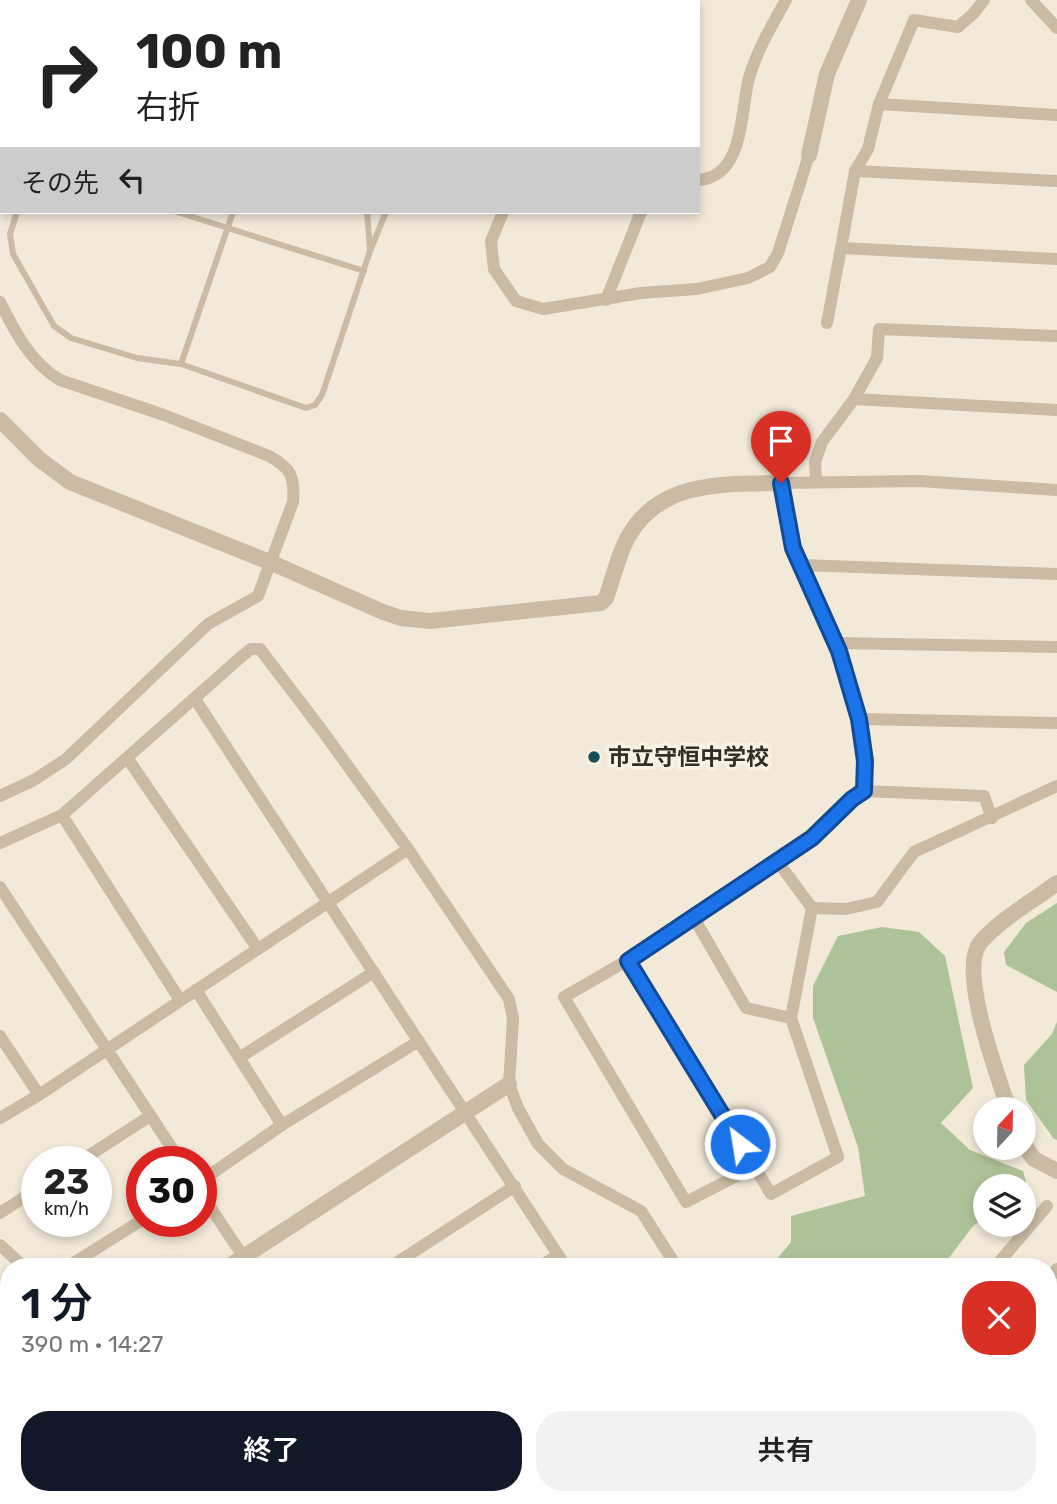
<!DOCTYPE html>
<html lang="ja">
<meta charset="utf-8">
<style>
body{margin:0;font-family:Rubik,"Noto Sans JP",sans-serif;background:#f2f2f2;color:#222;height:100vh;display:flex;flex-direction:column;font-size:26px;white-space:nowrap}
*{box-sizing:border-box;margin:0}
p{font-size:23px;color:#767676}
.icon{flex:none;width:38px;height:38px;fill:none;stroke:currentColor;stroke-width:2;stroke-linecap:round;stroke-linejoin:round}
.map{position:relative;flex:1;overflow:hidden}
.sheet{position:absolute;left:0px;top:1258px;width:1057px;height:247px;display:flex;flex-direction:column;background:#fff;border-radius:28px 28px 0 0;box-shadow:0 4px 10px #0003}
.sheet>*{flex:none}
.top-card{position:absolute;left:0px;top:0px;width:700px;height:214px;box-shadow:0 4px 10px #0003;background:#fff;color:#222;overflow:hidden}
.needle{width:46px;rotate:22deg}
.tools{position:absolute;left:973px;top:1097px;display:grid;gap:14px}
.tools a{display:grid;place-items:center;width:63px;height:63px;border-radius:50%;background:#fff;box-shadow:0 4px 10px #0003;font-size:35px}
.speed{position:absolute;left:21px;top:1146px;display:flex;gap:14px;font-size:35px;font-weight:700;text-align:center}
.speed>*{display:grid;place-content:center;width:91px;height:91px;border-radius:50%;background:#fff;box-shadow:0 4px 10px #0003;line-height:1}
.speed small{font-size:18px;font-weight:400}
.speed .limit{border:10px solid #d22;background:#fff;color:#111}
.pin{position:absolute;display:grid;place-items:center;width:60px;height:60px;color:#fff;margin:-72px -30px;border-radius:50% 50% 50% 0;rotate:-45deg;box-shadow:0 0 7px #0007}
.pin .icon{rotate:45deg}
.me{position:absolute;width:77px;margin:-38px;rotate:329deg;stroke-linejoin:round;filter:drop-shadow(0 0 5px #0008)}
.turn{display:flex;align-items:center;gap:24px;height:147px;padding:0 21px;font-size:32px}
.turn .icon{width:91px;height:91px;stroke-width:2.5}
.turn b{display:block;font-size:49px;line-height:60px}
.then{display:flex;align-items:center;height:66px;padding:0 21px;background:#0003;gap:14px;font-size:26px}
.round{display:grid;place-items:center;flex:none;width:74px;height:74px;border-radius:28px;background:#f2f2f2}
.summary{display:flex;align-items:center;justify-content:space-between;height:119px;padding:0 21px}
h1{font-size:42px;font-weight:600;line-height:52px;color:#111827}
.button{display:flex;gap:14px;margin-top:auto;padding:14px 21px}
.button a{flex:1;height:80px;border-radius:28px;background:#111827;color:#fff;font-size:28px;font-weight:600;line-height:80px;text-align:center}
.button a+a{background:#f2f2f2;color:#222}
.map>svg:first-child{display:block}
.green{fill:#aec297}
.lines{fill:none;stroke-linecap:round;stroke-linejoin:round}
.tertiary-tunnel{stroke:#ccc3b4;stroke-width:16;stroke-dasharray:16 8;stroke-linecap:butt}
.service{stroke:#cbbba4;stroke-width:6}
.minor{stroke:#cbbba4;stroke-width:12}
.tertiary{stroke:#cbbba4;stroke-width:16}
.route-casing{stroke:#114b97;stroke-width:18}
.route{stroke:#1a73e8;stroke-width:12}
.poi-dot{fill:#194c59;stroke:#faf3e4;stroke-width:2.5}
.labels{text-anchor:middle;stroke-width:7;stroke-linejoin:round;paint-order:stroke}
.poi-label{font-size:23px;font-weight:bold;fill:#362d26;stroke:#faf3e4;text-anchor:start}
</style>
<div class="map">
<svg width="1057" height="1504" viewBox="0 0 1057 1504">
<rect width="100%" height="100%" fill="#f2e9d8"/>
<g class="green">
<path d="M1057,903V992L1006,965L1004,952L1026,923Z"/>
<path d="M882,927L919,932L945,956L973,1088L941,1123L970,1150L1023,1171L1027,1185L1024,1188L985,1186V1217L973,1226L942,1267H770L791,1242V1216L865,1196L858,1147L813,1018V986L838,936Z"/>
<path d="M1057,1022V1140L1054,1139L1026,1100L1024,1065L1052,1034Z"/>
<path d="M484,1496H559L558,1504H482Z"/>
</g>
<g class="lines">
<g class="tertiary-tunnel">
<path d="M1048,1472L1057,1463"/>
<path d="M1015,1504L1023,1496"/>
<path d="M1038,1504L1046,1496"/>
</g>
<g class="service">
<path d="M427,2V0"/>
<path d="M17,212L10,234L13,254L54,326L71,338L137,358L181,364L306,408L315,405L322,395L370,251L386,212"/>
<path d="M177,212L364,271"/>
<path d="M367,212L370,249"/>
<path d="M181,364L233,212"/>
</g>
<g class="minor">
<path d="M143,0L145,2"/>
<path d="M984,0L973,14L958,27L914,20L879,104L868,149L855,171L841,248L1057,259"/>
<path d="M1031,0L1057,28"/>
<path d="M300,2L303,0"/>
<path d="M582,2L583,0"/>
<path d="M670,2L671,0"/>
<path d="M0,48L2,49"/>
<path d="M879,104L1057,115"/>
<path d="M0,139L2,136"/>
<path d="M855,171L1057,181"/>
<path d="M698,180C745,177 740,111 749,78C757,50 772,25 786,0"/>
<path d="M503,212L491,241L494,269L516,301L543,309L641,293L697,289L748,278L770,267L778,253L809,155"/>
<path d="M606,300L641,212"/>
<path d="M0,302C15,332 31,363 60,380L164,415L269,456C291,468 295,476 293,502L258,596L208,624L66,759L34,780L0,796"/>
<path d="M827,323L841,248"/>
<path d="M854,399L1057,410"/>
<path d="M816,481L815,462L822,442L854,399L877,358L879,329L1057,336"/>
<path d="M800,565L1057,574"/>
<path d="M835,643L1057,647"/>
<path d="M195,699L566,1267"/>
<path d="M859,719L1057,723"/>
<path d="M128,759L258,949"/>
<path d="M864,791L865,761L859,719L839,651L793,548L781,483L919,481L1057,490"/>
<path d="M62,815L180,1000"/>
<path d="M0,843L62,815L241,657L251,649H260L321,729L408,849L509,999L513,1019L509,1084L518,1108L538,1144L563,1169L641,1211L677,1267"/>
<path d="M0,887L181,1162"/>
<path d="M812,908L846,909L877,902L914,852L1057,786"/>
<path d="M694,918L746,1008L791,1018"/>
<path d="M628,961L771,1194L838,1157L791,1018L812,908L778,862"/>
<path d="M196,990L282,1125"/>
<path d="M0,1036L39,1095"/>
<path d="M239,1058L374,972"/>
<path d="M0,1118L39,1095L408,849"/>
<path d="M79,1162L150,1116"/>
<path d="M754,1167L686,1202L564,997C648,950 730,897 808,840C828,826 843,805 864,791L984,796L992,818"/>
<path d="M201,1181L282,1125L419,1041"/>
<path d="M201,1193L250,1267"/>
<path d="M0,1213L37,1189"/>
<path d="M0,1245L24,1267"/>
<path d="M67,1267L142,1220"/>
<path d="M390,1267L515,1186"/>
<path d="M539,1267L558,1255"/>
<path d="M995,1267L1047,1206"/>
<path d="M1048,1279L1057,1269"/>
<path d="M0,1396L9,1366"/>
<path d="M0,1445H9"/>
<path d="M1048,1454L1057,1446"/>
<path d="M1048,1480L1057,1488"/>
<path d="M151,1496L154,1504"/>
<path d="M400,1496L406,1504"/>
<path d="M629,1496L633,1504"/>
<path d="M165,1504L181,1496"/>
<path d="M321,1504L333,1496"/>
<path d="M453,1504L455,1496"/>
<path d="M687,1504L700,1496"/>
<path d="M819,1504L832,1496"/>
<path d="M996,1504L1004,1496"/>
</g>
<g class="tertiary">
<path d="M809,155L827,74L859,0"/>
<path d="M0,420L39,459L70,482L272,563L383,612L401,618L430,621L601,603L606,598C613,579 618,555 628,537C660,480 724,484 781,483"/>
<path d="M1009,1110C998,1076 958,971 980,943C999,920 1033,901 1057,883"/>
<path d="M1024,1145L1034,1159L1057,1171"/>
<path d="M228,1267L509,1084"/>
<path d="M0,1353L9,1356"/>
</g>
</g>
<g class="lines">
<defs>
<path id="route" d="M740,1144L628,961L812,838L852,799L864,791L865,761L859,719L839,651L793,548L781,483"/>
</defs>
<use href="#route" class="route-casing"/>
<use href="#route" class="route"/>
</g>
<circle class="poi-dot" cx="594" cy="757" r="7"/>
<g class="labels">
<g class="poi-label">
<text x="608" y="765">市立守恒中学校</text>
</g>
</g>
</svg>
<div class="tools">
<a><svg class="needle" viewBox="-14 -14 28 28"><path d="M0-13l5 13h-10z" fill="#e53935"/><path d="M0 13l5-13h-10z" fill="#767676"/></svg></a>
<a><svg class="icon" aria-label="layers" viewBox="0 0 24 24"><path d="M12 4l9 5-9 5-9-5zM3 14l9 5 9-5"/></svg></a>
</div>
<div class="speed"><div>23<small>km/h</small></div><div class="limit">30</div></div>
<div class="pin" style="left:781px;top:483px;background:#d93025"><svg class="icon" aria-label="arrive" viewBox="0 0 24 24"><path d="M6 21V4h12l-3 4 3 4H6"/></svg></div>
<svg class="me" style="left:740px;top:1144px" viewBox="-20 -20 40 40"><circle r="17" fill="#1a73e8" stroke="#fff" stroke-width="3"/><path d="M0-11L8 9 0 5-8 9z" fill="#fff"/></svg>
<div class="top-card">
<div class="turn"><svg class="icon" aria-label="right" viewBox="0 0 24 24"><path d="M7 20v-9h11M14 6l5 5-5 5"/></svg><div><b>100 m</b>右折</div></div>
<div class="then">その先<svg class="icon" aria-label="left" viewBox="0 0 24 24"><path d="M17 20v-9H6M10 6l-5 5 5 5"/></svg></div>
</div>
<section class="sheet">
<div class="summary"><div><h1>1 分</h1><p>390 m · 14:27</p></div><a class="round" style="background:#d93025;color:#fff"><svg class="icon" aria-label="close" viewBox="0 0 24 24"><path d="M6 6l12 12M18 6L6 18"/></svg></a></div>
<div class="button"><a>終了</a><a>共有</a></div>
</section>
</div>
